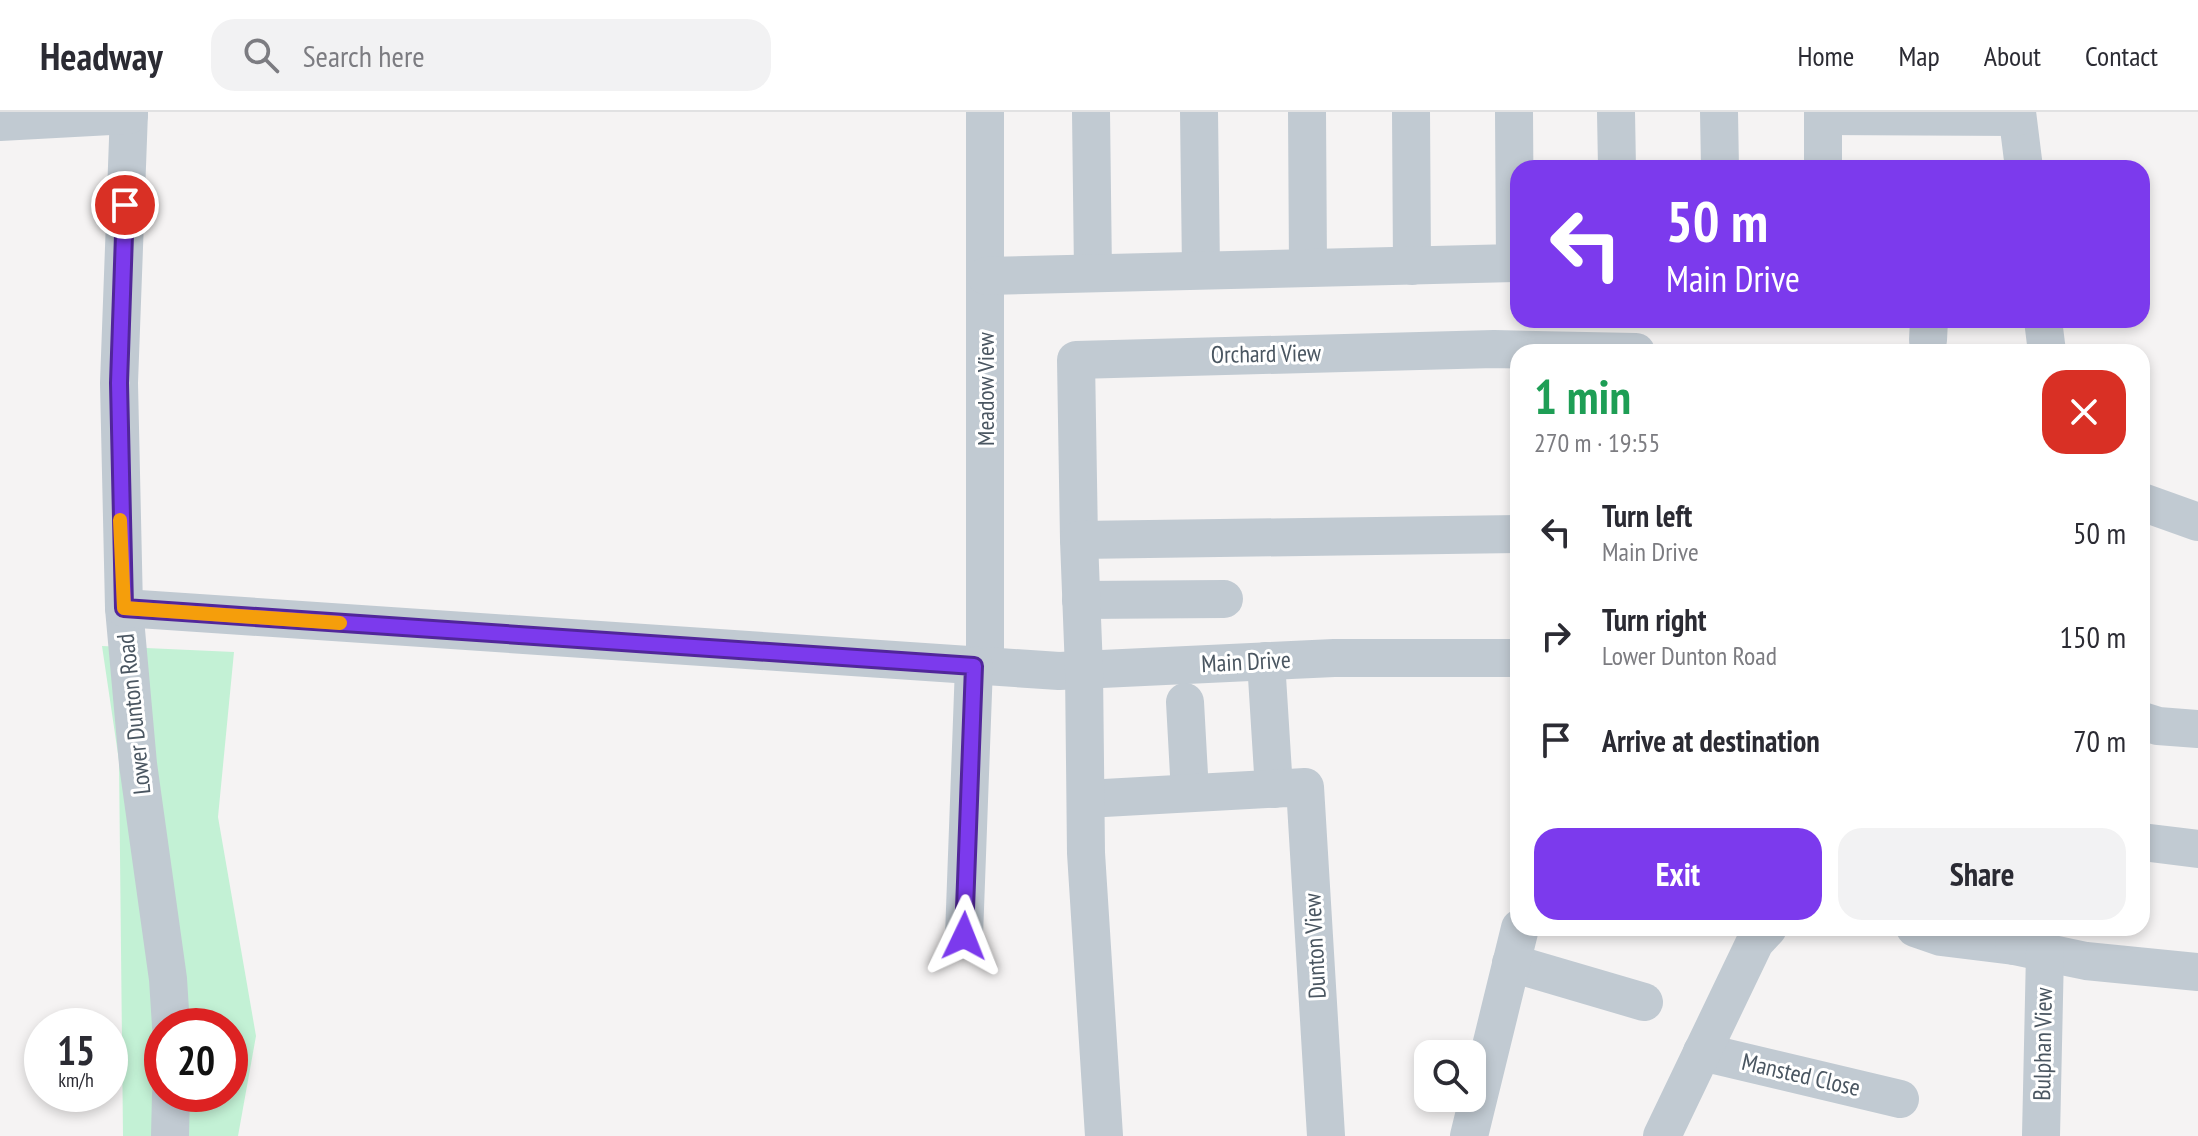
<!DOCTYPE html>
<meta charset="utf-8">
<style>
body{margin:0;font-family:"PT Sans Narrow",sans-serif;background:#f2f2f3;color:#2b2b33;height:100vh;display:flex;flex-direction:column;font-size:30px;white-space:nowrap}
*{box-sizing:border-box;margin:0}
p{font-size:26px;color:#7c7c81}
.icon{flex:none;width:44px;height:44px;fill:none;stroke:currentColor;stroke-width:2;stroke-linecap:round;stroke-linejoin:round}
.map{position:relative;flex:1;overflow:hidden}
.details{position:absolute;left:1510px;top:232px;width:640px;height:592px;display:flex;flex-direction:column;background:#fff;border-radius:24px;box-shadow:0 4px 12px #0003}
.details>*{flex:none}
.top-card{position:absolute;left:1510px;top:48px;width:640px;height:168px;border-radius:24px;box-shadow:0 4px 12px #0003;background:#7c3aed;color:#fff;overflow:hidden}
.controls{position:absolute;left:1414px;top:928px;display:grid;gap:16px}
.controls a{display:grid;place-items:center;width:72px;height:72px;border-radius:16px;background:#fff;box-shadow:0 4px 12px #0003;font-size:40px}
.speed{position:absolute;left:24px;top:896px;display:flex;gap:16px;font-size:40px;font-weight:700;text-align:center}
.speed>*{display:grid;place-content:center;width:104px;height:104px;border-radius:50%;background:#fff;box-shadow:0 4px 12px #0003;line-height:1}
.speed small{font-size:20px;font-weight:400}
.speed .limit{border:12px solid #d22;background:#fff;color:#111}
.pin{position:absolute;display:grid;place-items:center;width:68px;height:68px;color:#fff;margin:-34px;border:4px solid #fff;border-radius:50%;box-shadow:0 2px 8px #0007}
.me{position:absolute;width:88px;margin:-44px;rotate:2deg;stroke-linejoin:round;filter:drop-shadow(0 0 6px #0008)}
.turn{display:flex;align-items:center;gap:28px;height:168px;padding:0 24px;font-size:36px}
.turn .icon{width:104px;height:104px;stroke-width:2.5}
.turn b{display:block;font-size:56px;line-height:68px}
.round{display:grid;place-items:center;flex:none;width:84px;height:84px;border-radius:24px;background:#f2f2f3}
.head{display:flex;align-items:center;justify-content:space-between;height:136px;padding:0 24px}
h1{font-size:48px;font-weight:700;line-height:60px;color:#1e9e55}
.action{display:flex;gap:16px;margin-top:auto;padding:16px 24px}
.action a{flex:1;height:92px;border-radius:24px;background:#7c3aed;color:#fff;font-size:32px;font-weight:700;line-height:92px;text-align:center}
.action a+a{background:#f2f2f3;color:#2b2b33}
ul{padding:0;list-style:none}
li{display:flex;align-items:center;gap:24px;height:104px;padding:0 24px}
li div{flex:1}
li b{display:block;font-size:30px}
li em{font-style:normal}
header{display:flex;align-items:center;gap:48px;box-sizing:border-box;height:112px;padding:0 40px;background:#fff;border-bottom:2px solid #e1e1e2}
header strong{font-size:38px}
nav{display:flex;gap:44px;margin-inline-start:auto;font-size:28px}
.search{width:560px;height:72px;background:#f2f2f3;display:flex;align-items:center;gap:20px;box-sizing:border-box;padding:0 28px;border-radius:24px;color:#7c7c81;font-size:30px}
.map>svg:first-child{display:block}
.green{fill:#c3f1d5;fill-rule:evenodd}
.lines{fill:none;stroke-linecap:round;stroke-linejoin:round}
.minor{stroke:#c1cad2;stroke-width:38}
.route-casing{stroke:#51269a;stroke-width:20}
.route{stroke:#7c3aed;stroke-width:14}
.slow{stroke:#f59e0b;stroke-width:14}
.labels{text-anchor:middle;stroke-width:6;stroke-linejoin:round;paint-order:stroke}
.street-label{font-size:24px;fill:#4a5661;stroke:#fff}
</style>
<header>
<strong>Headway</strong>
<div class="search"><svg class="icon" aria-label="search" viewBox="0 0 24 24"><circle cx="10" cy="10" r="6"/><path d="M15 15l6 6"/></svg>Search here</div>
<nav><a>Home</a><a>Map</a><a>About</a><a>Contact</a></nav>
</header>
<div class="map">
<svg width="2198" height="1024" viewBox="0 0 2198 1024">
<rect width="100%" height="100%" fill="#f5f3f3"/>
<path class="green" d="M102,534L234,540L218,705L256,924L238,1024H123L119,649ZM162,914H230V982H162Z"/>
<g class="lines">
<g class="minor">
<path d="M129,0L119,271L124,496L138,652L168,867L171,914"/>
<path d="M985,0V554"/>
<path d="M1091,0L1093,161"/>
<path d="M1199,0L1201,158"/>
<path d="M1307,0L1308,156"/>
<path d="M1411,0L1412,154"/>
<path d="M1616,0L1617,56"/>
<path d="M1719,0L1720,56"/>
<path d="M2017,0L2024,56"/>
<path d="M1823,4L2017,5"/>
<path d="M0,10L129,3"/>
<path d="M1823,56V0"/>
<path d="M986,164L1515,151L1514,0"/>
<path d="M2043,208L2047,240"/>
<path d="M1928,228L1929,208"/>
<path d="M2142,390L2198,410"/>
<path d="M1079,428L1076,248L1494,237L1636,240"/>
<path d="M1081,488L1224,487"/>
<path d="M124,496L1059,559L1334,546H1518"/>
<path d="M1266,549L1274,677"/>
<path d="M1185,590L1190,681"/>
<path d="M2142,609L2158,614L2198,617"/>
<path d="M1086,687L1305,675L1326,1024"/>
<path d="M2142,730L2198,737"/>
<path d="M1915,816L1941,825L2014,834L2016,816"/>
<path d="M964,824L974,554"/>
<path d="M2014,834L2086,849L2198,860"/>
<path d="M1511,851L1644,890"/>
<path d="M1702,940L1900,987"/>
<path d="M170,1024L171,982"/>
<path d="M1104,1024L1086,741L1084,558L1079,428L1518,422"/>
<path d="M1469,1024L1520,816"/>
<path d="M1662,1024L1755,830L1768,816"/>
<path d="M2041,1024L2045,841"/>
</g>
</g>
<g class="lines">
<defs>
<path id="route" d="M125,93L119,271L124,496L974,554L964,824"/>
</defs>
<use href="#route" class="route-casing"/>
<use href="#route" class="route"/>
<path class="slow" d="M120,408L124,496L340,511"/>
</g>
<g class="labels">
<g class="street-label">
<text transform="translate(1266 242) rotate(-1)" y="8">Orchard View</text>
<text transform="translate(986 277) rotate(-90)" y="8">Meadow View</text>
<text transform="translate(1246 550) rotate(-3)" y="8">Main Drive</text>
<text transform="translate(134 602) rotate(-96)" y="8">Lower Dunton Road</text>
<text transform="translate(1315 834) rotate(-93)" y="8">Dunton View</text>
<text transform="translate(2043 932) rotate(-89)" y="8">Bulphan View</text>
<text transform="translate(1801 963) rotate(13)" y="8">Mansted Close</text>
</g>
</g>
</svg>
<div class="controls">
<a><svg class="icon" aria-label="search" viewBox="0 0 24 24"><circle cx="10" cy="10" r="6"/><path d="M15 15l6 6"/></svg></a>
</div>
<div class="speed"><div>15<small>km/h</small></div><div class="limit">20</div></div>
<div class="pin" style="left:125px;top:93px;background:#d93025"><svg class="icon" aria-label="arrive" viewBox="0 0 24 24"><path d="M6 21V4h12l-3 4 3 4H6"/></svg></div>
<svg class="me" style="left:964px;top:824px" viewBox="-20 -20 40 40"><path d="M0-17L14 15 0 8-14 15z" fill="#7c3aed" stroke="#fff" stroke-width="4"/></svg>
<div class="top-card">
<div class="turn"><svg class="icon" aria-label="left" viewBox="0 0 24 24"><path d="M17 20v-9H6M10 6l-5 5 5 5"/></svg><div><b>50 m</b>Main Drive</div></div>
</div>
<section class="details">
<div class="head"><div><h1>1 min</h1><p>270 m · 19:55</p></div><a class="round" style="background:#d93025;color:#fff"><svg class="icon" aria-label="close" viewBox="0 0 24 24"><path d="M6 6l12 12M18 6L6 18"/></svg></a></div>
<ul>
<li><svg class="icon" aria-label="left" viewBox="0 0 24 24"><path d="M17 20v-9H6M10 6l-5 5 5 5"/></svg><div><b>Turn left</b><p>Main Drive</p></div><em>50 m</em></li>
<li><svg class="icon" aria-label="right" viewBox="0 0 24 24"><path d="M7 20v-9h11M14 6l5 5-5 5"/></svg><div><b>Turn right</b><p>Lower Dunton Road</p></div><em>150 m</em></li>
<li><svg class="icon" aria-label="arrive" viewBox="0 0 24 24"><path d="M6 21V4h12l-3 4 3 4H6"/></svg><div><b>Arrive at destination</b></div><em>70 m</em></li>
</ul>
<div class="action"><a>Exit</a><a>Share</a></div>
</section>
</div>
